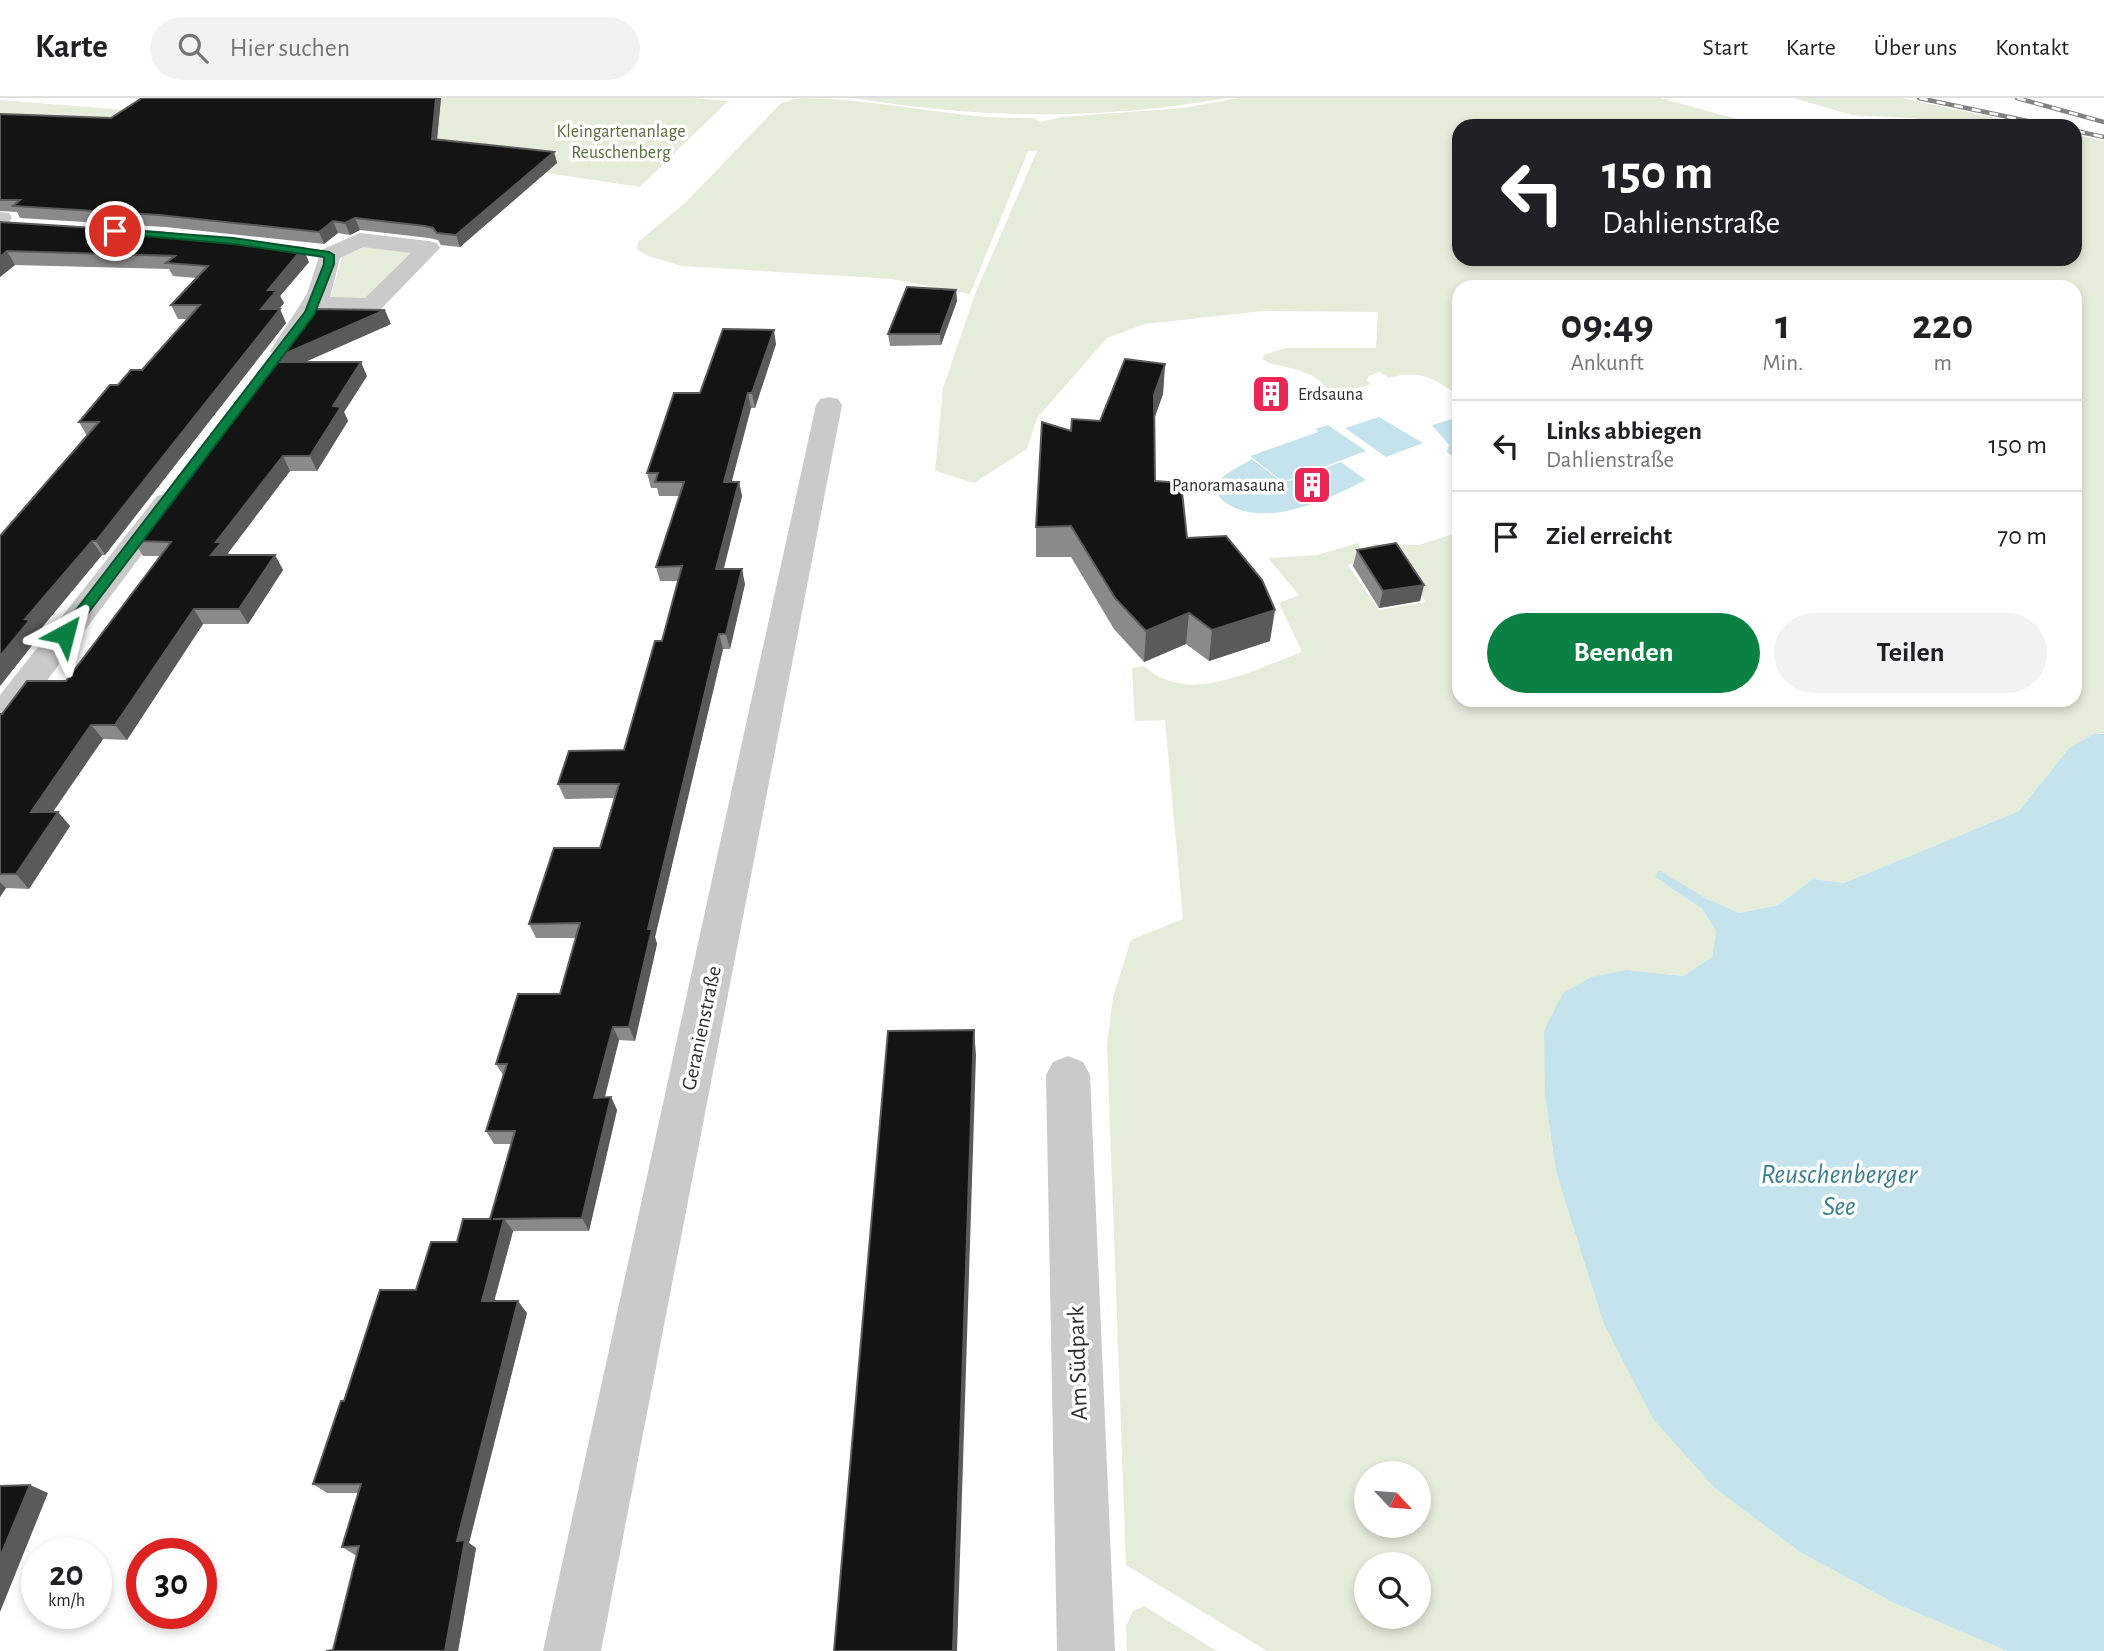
<!DOCTYPE html>
<html lang="de">
<meta charset="utf-8">
<style>
body{margin:0;font-family:"Alegreya Sans",sans-serif;background:#f2f2f2;color:#202124;height:100vh;display:flex;flex-direction:column;font-size:26px;white-space:nowrap}
*{box-sizing:border-box;margin:0}
p{font-size:23px;color:#757577}
.icon{flex:none;width:38px;height:38px;fill:none;stroke:currentColor;stroke-width:2;stroke-linecap:round;stroke-linejoin:round}
.map{position:relative;flex:1;overflow:hidden}
.side{position:absolute;left:1452px;top:182px;width:630px;height:427px;display:flex;flex-direction:column;background:#fff;border-radius:21px;box-shadow:0 4px 10px #0003}
.side>*{flex:none}
.guide{position:absolute;left:1452px;top:21px;width:630px;height:147px;border-radius:21px;box-shadow:0 4px 10px #0003;background:#202124;color:#fff;overflow:hidden}
.needle{width:46px;rotate:116deg}
.buttons{position:absolute;left:1354px;top:1363px;display:grid;gap:14px}
.buttons a{display:grid;place-items:center;width:77px;height:77px;border-radius:50%;background:#fff;box-shadow:0 4px 10px #0003;font-size:35px}
.speed{position:absolute;left:21px;top:1440px;display:flex;gap:14px;font-size:35px;font-weight:700;text-align:center}
.speed>*{display:grid;place-content:center;width:91px;height:91px;border-radius:50%;background:#fff;box-shadow:0 4px 10px #0003;line-height:1}
.speed small{font-size:18px;font-weight:400}
.speed .limit{border:10px solid #d22;background:#fff;color:#111}
.pin{position:absolute;display:grid;place-items:center;width:60px;height:60px;color:#fff;margin:-30px;border:4px solid #fff;border-radius:50%;box-shadow:0 2px 7px #0007}
.me{position:absolute;width:77px;margin:-38px;rotate:38deg;stroke-linejoin:round;filter:drop-shadow(0 0 5px #0008)}
.turn{display:flex;align-items:center;gap:24px;height:147px;padding:0 35px;font-size:32px}
.turn .icon{width:91px;height:91px;stroke-width:2.5}
.turn b{display:block;font-size:49px;line-height:60px}
.eta{display:flex;justify-content:space-evenly;align-items:center;height:119px;text-align:center}
.eta b{font-size:42px;font-weight:600;line-height:49px}
.button{display:flex;gap:14px;margin-top:auto;padding:14px 35px}
.button a{flex:1;height:80px;border-radius:42px;background:#0b8043;color:#fff;font-size:28px;font-weight:600;line-height:80px;text-align:center}
.button a+a{background:#f2f2f2;color:#202124}
ul{padding:0;list-style:none}
li{display:flex;align-items:center;gap:21px;height:91px;padding:0 35px;border-top:2px solid #e0e0e0}
li div{flex:1}
li b{display:block;font-size:26px}
li em{font-style:normal}
header{display:flex;align-items:center;gap:42px;box-sizing:border-box;height:98px;padding:0 35px;background:#fff;border-bottom:2px solid #e0e0e0}
header strong{font-size:33px}
nav{display:flex;gap:38px;margin-inline-start:auto;font-size:24px}
.search{width:490px;height:63px;background:#f2f2f2;display:flex;align-items:center;gap:18px;box-sizing:border-box;padding:0 24px;border-radius:38px;color:#757577;font-size:26px}
.map>svg:first-child{display:block}
.green{fill:#e6ecda;fill-rule:evenodd}
.water{fill:#c5e3ec}
.lines{fill:none;stroke-linecap:round;stroke-linejoin:round}
.minor{fill:#cacaca;fill-rule:evenodd}
.rail-casing{stroke:#828282;stroke-width:4.5}
.rail{stroke:#fff;stroke-width:2.5;stroke-dasharray:9;stroke-linecap:butt}
.wall{fill:#8a8a8a}
.shaded-wall{fill:#5a5a5a}
.building{fill:#141414;stroke:#5a5a5a;stroke-width:2}
.route{fill:#0b8043;stroke:#07532c;stroke-width:2}
.labels{text-anchor:middle;stroke-width:7;stroke-linejoin:round;paint-order:stroke}
.far-park-label{font-size:18px;fill:#586a39;stroke:#fff}
.far-poi-label{font-size:18px;fill:#2d2d2d;stroke:#fff;text-anchor:start}
.street-label{font-size:21px;fill:#2d2d2d;stroke:#fff}
.near-street-label{font-size:24px;fill:#2d2d2d;stroke:#fff}
.near-water-label{font-size:28px;font-style:italic;fill:#387e92;stroke:#fff}
</style>
<header>
<strong>Karte</strong>
<div class="search"><svg class="icon" aria-label="search" viewBox="0 0 24 24"><circle cx="10" cy="10" r="6"/><path d="M15 15l6 6"/></svg>Hier suchen</div>
<nav><a>Start</a><a>Karte</a><a>Über uns</a><a>Kontakt</a></nav>
</header>
<div class="map">
<svg width="2104" height="1553" viewBox="0 0 2104 1553">
<rect width="100%" height="100%" fill="#fff"/>
<g class="green">
<path d="M145,0H693L728,3L640,89L445,60L0,43V2L126,12Z"/>
<path d="M799,0C878,0 955,22 1034,20L1040,24L1061,19L1183,10L1239,0H1660L1763,28H1460V161H2076V37L2104,43V635H2095L2069,650L2019,713L1844,785L1813,781L1778,807L1739,815L1655,779L1702,811L1716,833L1712,859L1683,878L1627,872L1545,998L1556,1074L1603,1224L1800,1454L1894,1505L2007,1553H1267L1126,1467L1107,947L1113,899L1131,842L1183,821L1165,622L1135,623L1132,570L1144,568C1188,609 1255,571 1302,554L1279,505L1299,497L1268,460L1317,457L1358,445L1367,463L1348,467L1379,512L1426,504L1395,460L1382,461L1372,446L1419,447L1459,434L1460,602H2076V189H1460L1459,298C1433,280 1421,271 1389,280L1379,274L1369,278L1367,282L1371,286L1341,296L1330,295C1318,273 1291,271 1269,265L1263,261L1264,257L1285,250H1376L1378,214L1262,213L1145,226L1107,240L1037,320L1027,351L974,385L935,373L943,290L975,196L1037,53H1028L970,196L892,181L682,168L648,158L637,152L638,144L686,104L781,5ZM1367,1376H1419V1428H1367ZM1367,1466H1419V1519H1367Z"/>
<path d="M854,0H1227C1103,22 978,21 854,0Z"/>
<path d="M1793,0H1902L2034,28H1955L1913,20L1852,17Z"/>
<path d="M359,148L414,154L366,201L330,200L344,153Z"/>
<path d="M1144,1508L1217,1553H1127L1126,1528L1133,1513Z"/>
</g>
<g class="water">
<path d="M1379,319L1423,345L1386,359L1345,330Z"/>
<path d="M1452,321L1459,326V362L1447,354L1449,347L1432,327Z"/>
<path d="M1328,327L1366,353L1283,384L1250,358L1318,334L1315,331Z"/>
<path d="M1252,361L1283,385L1341,364L1366,382C1330,400 1275,427 1235,410C1223,404 1217,400 1216,386L1226,376Z"/>
<path d="M2095,635L2104,636V1553H2007L1894,1505L1800,1454L1714,1389L1653,1321L1603,1224L1556,1074L1545,998L1544,933L1563,895L1591,879L1627,872L1683,878L1712,859L1716,833L1702,811L1655,779L1659,772L1705,800L1739,815L1778,807L1813,781L1844,785L2019,713L2069,650Z"/>
</g>
<g class="lines">
<g class="minor">
<path d="M0,114L9,115L12,120L8,126L0,128Z"/>
<path d="M360,135L429,143L437,145L440,150L380,212L322,213L292,258L283,261L274,258L270,253L307,196L321,152ZM363,149L411,155L365,200L330,199L340,160Z"/>
<path d="M829,299L838,301L842,307L601,1553H543L816,307L820,301Z"/>
<path d="M167,395L177,398L182,404L177,410L12,629L0,633V597L157,398Z"/>
<path d="M1068,958L1083,964L1090,977L1115,1553H1057L1046,977L1053,964Z"/>
</g>
<defs>
<g id="rail">
<path d="M1919,0L2051,28"/>
<path d="M2017,0L2104,24"/>
<path d="M2076,33L2104,39"/>
</g>
</defs>
<use href="#rail" class="rail-casing"/>
<use href="#rail" class="rail"/>
</g>
<g class="wall">
<path d="M142,0H441L437,41L554,54L557,65L460,149L441,147L438,142L429,140L360,132L350,137L338,135L324,146L165,129L20,120L17,114L0,113V16L111,20Z"/>
<path d="M0,124L309,164L280,198L284,205L279,211L286,225L105,457H102L39,533L41,536L0,588L87,338L79,324L118,287L142,272L188,221H178L171,207L196,180L173,178L169,171L15,167L0,179Z"/>
<path d="M956,192L957,203L941,247L890,248L888,236Z"/>
<path d="M391,226L305,264L367,278L344,314L348,323L317,373H290L228,455L229,457H275L283,472L248,526H203L127,642L103,641L53,714H58L70,728L29,791L6,790L0,799V616L66,583L160,458H143L134,443L274,264Z"/>
<path d="M776,246L755,310H751L731,384H739L742,398L723,471L745,486L730,551H723L655,839L657,846L635,943L619,942L605,999H611L617,1012L589,1133H513L494,1203L527,1215L469,1445L476,1450L458,1553H326L333,1552L357,1457H355L342,1449L359,1395H327L313,1386L344,1303L416,1192L457,1144L490,1121L512,1046H494L486,1033L503,977L496,966L560,896L576,840H536L529,826L600,750L614,700L565,701L558,686L624,652L662,543L678,483H660L656,469L679,398H659L657,390H651L647,375L700,295Z"/>
<path d="M1165,266L1163,296L1154,321L1155,383L1187,440L1270,543L1209,563L1186,546L1144,564L1114,531L1071,459H1036V429L1071,333L1100,323Z"/>
<path d="M1357,452L1424,487L1420,503L1379,510L1353,468Z"/>
</g>
<g class="shaded-wall">
<path d="M436,0H441L436,52L432,41Z"/>
<path d="M554,54L557,65L460,149L456,137Z"/>
<path d="M355,120L360,132L350,137L345,125Z"/>
<path d="M333,123L338,135L324,146L319,134Z"/>
<path d="M303,150L309,164L280,198L284,205L268,225L261,211L268,192Z"/>
<path d="M7,153L15,167L0,179V159Z"/>
<path d="M956,192L957,203L941,247L940,236Z"/>
<path d="M280,211L286,225L105,457L96,443Z"/>
<path d="M385,212L391,226L280,275L273,261Z"/>
<path d="M774,232L776,246L755,310L752,295Z"/>
<path d="M361,264L367,278L344,314L348,323L317,373L310,358L333,308Z"/>
<path d="M1165,266L1163,296L1152,327L1154,297Z"/>
<path d="M748,295L751,310L728,398L724,384Z"/>
<path d="M283,358L290,373L228,455L230,459L211,457L216,444Z"/>
<path d="M739,384L742,398L720,486L716,471Z"/>
<path d="M92,443L102,457L39,533L41,536L0,588V558L25,521Z"/>
<path d="M275,457L283,472L248,526L239,511Z"/>
<path d="M742,471L745,486L730,551L726,536Z"/>
<path d="M1424,487L1420,503L1379,510L1383,493Z"/>
<path d="M194,511L203,526L127,642L115,627Z"/>
<path d="M1275,512L1270,543L1209,563L1212,532Z"/>
<path d="M1189,515L1186,546L1144,564L1146,533Z"/>
<path d="M719,536L723,551L655,839L657,846L635,943L629,929L648,831Z"/>
<path d="M91,627L103,641L43,728L31,714Z"/>
<path d="M58,714L70,728L29,791L16,776Z"/>
<path d="M0,784L6,790L0,799Z"/>
<path d="M613,929L619,942L601,1013L594,1000Z"/>
<path d="M974,932L976,957L957,1553H953Z"/>
<path d="M611,999L617,1012L589,1133L582,1120Z"/>
<path d="M504,1121L513,1133L491,1215L482,1203Z"/>
<path d="M518,1203L527,1215L469,1445L476,1450L458,1553H445L457,1443Z"/>
<path d="M30,1387L48,1395L0,1514V1459Z"/>
</g>
<g class="building">
<path d="M142,0H436L432,41L554,54L456,137L437,135L433,130L425,128L355,120L345,125L333,123L319,134L159,117L13,108L20,102H0V16L111,20Z"/>
<path d="M0,124L158,134L303,150L268,192H277L261,211H280L96,443H92L25,521L30,522L0,558V438L99,324H79L110,287H118L131,272H142L200,207H171L208,168L166,165L175,158L7,153L0,159Z"/>
<path d="M907,189L956,192L940,236H888Z"/>
<path d="M311,211L385,212L273,261Z"/>
<path d="M723,231L774,232L752,295H748L724,384H739L716,471H742L726,536H719L648,831H652L629,929H613L594,1000L611,999L582,1120L493,1121H504L482,1203H518L457,1443L465,1442L445,1553H326L333,1552L359,1448L342,1449L361,1386H313L341,1303H344L380,1192H416L431,1144H457L463,1121H490L515,1033H486L507,966H496L518,896H560L580,825L529,826L554,750H600L619,686H558L569,653L624,652L655,543H662L682,468L656,469L684,384H655L658,375H647L674,295H700Z"/>
<path d="M1125,261L1165,266L1154,297L1155,383L1181,385L1187,440L1226,438L1262,482L1275,512L1212,532L1189,515L1146,533L1115,500L1071,428L1036,429L1042,324L1071,333L1072,321L1100,323Z"/>
<path d="M271,264H361L333,308L341,309L310,358H283L216,444H222L211,457H275L239,511H194L115,627H91L31,714H58L16,776H0V616H2L27,583H66L171,444L134,443Z"/>
<path d="M1396,445L1424,487L1383,493L1357,452Z"/>
<path d="M974,932L953,1553H834L888,933Z"/>
<path d="M30,1387L0,1459V1388Z"/>
</g>
<path class="route" d="M115,131L233,140L329,154L334,157V166L314,217L70,539H60V533L305,214L324,166V159L233,146L111,135V131Z"/>
<defs>
<symbol id="building-square" viewBox="-11 -11 22 22"><rect x="-9" y="-9" width="18" height="18" rx="4" fill="#ec2755" stroke="#fff"/><path d="M-4-6H4V6H1V3H-1V6H-4ZM-2.5-4.3h1.7v1.8h-1.7ZM.8-4.3h1.7v1.8H.8ZM-2.5-1h1.7V.8h-1.7ZM.8-1h1.7V.8H.8Z" fill="#fff"/></symbol>
</defs>
<g fill-rule="evenodd">
<use href="#building-square" x="1249" y="274" width="44" height="44"/>
<use href="#building-square" x="1290" y="365" width="44" height="44"/>
</g>
<g class="labels">
<g class="far-park-label">
<text x="621" y="39">Kleingartenanlage<tspan x="621" dy="21">Reuschenberg</tspan></text>
</g>
<g class="far-poi-label">
<text x="1298" y="302">Erdsauna</text>
<text x="1285" y="393" text-anchor="end">Panoramasauna</text>
</g>
<g class="street-label">
<text transform="translate(701 930) rotate(-78)" y="7">Geranienstraße</text>
</g>
<g class="near-street-label">
<text transform="translate(1077 1265) rotate(-92)" y="8">Am Südpark</text>
</g>
<g class="near-water-label">
<text x="1839" y="1085">Reuschenberger<tspan x="1839" dy="32">See</tspan></text>
</g>
</g>
</svg>
<div class="buttons">
<a><svg class="needle" viewBox="-14 -14 28 28"><path d="M0-13l5 13h-10z" fill="#e53935"/><path d="M0 13l5-13h-10z" fill="#757577"/></svg></a>
<a><svg class="icon" aria-label="search" viewBox="0 0 24 24"><circle cx="10" cy="10" r="6"/><path d="M15 15l6 6"/></svg></a>
</div>
<div class="speed"><div>20<small>km/h</small></div><div class="limit">30</div></div>
<div class="pin" style="left:115px;top:133px;background:#d93025"><svg class="icon" aria-label="arrive" viewBox="0 0 24 24"><path d="M6 21V4h12l-3 4 3 4H6"/></svg></div>
<svg class="me" style="left:65px;top:536px" viewBox="-20 -20 40 40"><path d="M0-17L14 15 0 8-14 15z" fill="#0b8043" stroke="#fff" stroke-width="4"/></svg>
<div class="guide">
<div class="turn"><svg class="icon" aria-label="left" viewBox="0 0 24 24"><path d="M17 20v-9H6M10 6l-5 5 5 5"/></svg><div><b>150 m</b>Dahlienstraße</div></div>
</div>
<section class="side">
<div class="eta">
<div><b>09:49</b><p>Ankunft</p></div>
<div><b>1</b><p>Min.</p></div>
<div><b>220</b><p>m</p></div>
</div>
<ul>
<li><svg class="icon" aria-label="left" viewBox="0 0 24 24"><path d="M17 20v-9H6M10 6l-5 5 5 5"/></svg><div><b>Links abbiegen</b><p>Dahlienstraße</p></div><em>150 m</em></li>
<li><svg class="icon" aria-label="arrive" viewBox="0 0 24 24"><path d="M6 21V4h12l-3 4 3 4H6"/></svg><div><b>Ziel erreicht</b></div><em>70 m</em></li>
</ul>
<div class="button"><a>Beenden</a><a>Teilen</a></div>
</section>
</div>
